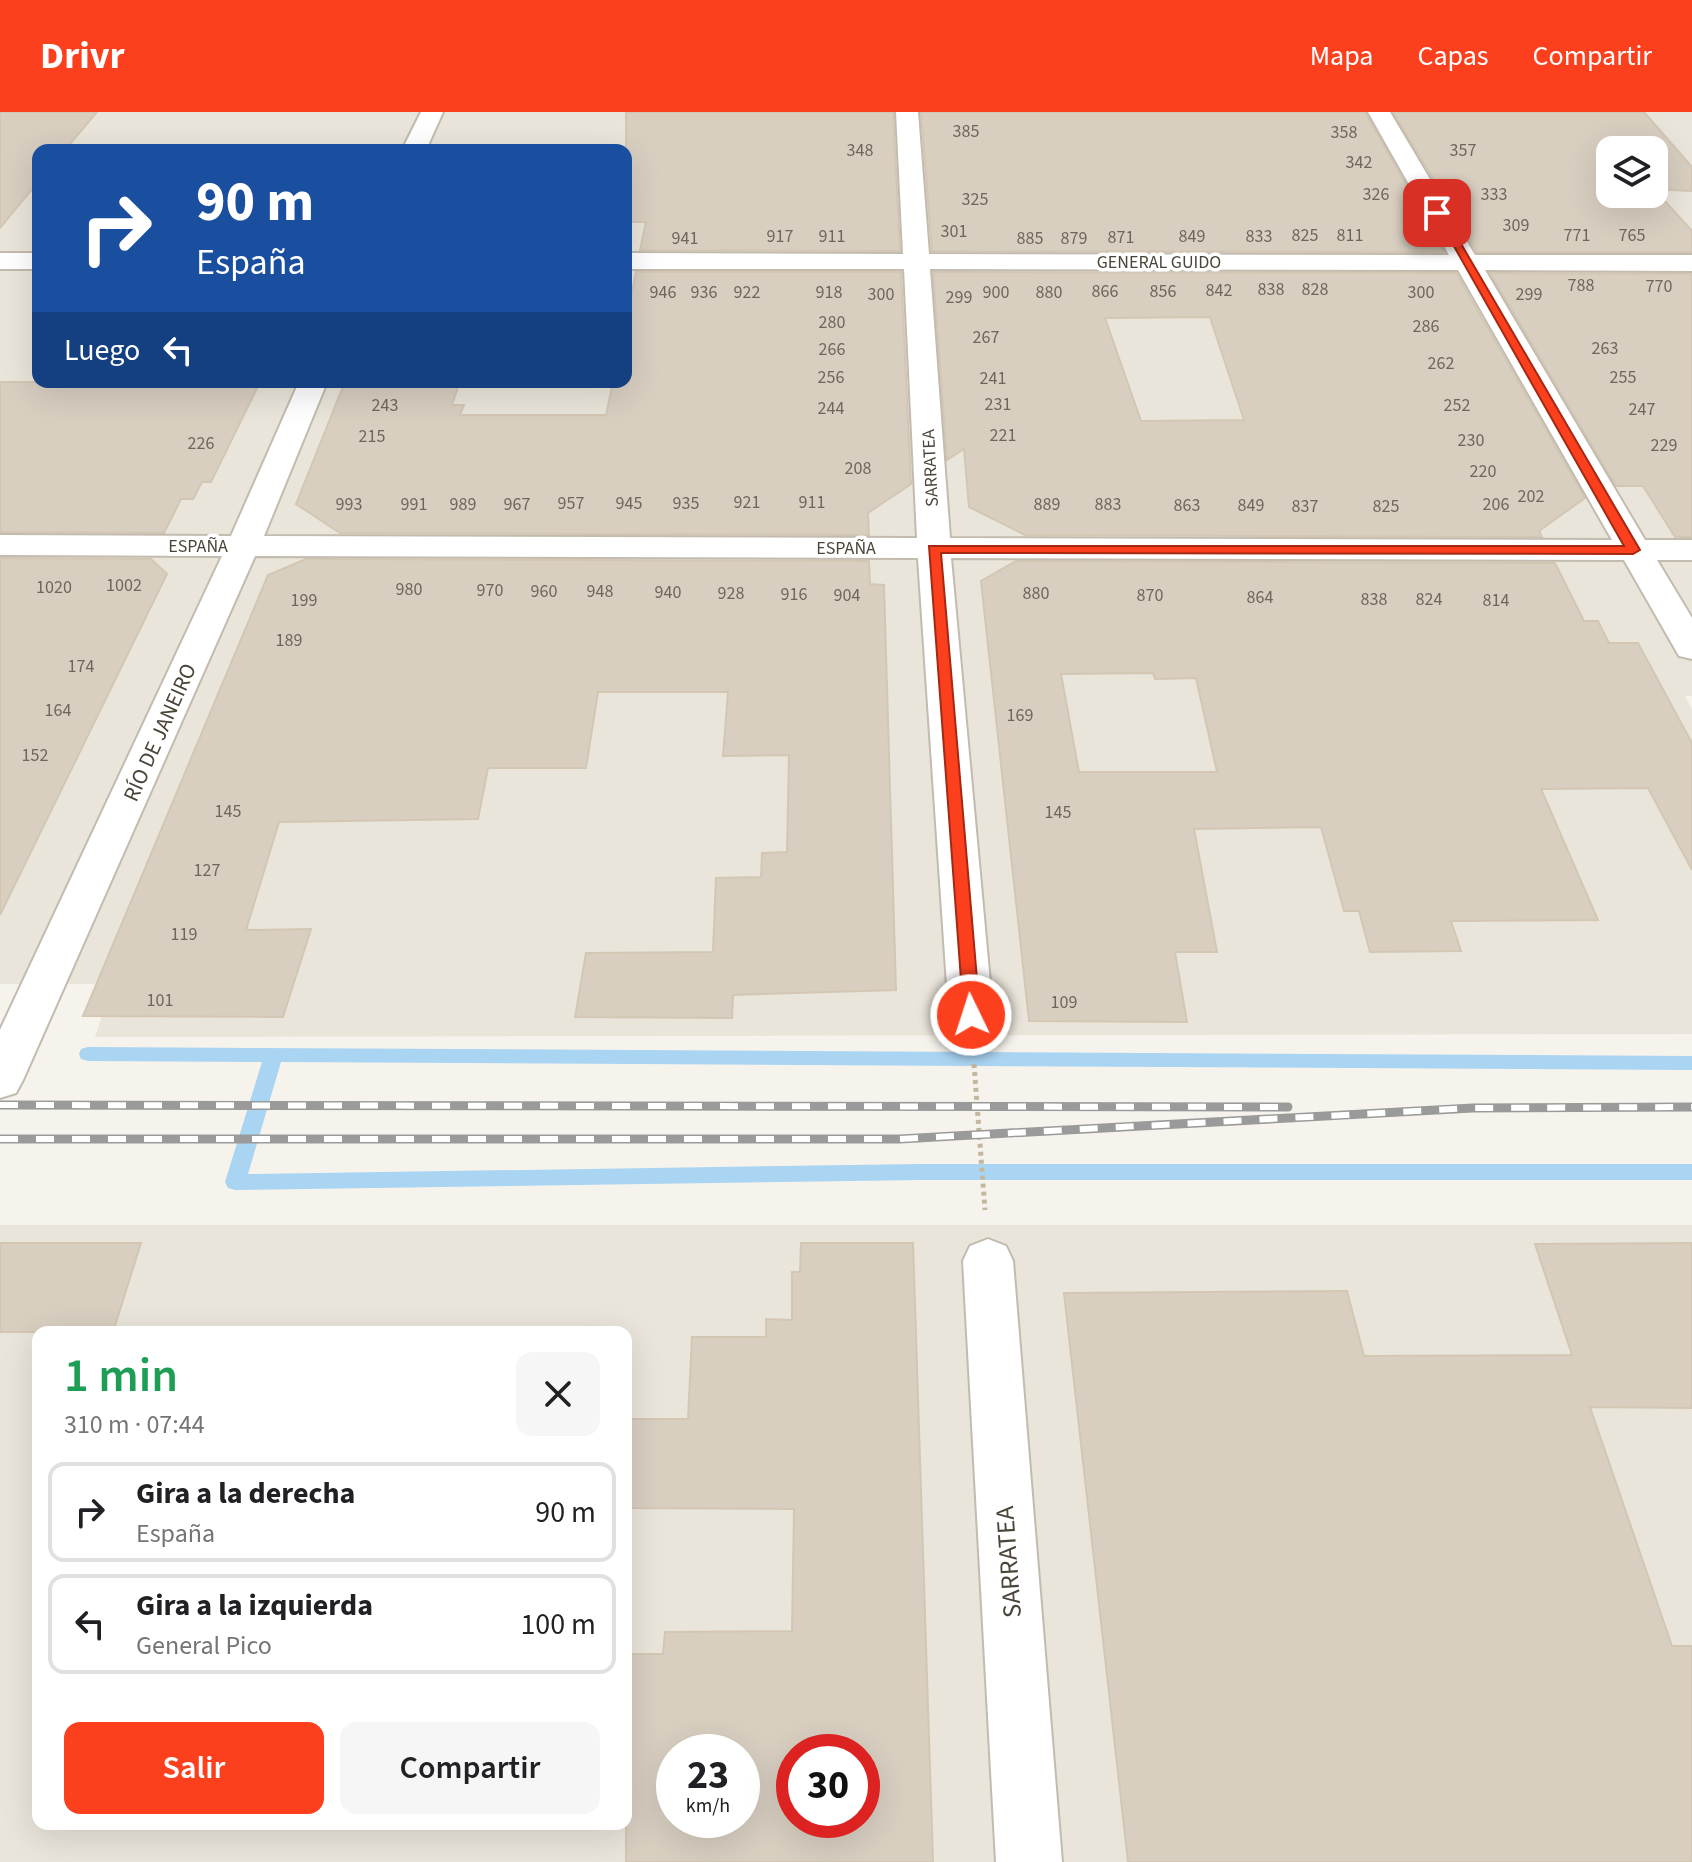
<!DOCTYPE html>
<html lang="es">
<meta charset="utf-8">
<style>
body{margin:0;font-family:"Source Sans 3",sans-serif;background:#f6f6f6;color:#202124;height:100vh;display:flex;flex-direction:column;font-size:30px;white-space:nowrap}
*{box-sizing:border-box;margin:0}
p{font-size:26px;color:#757577}
.icon{flex:none;width:44px;height:44px;fill:none;stroke:currentColor;stroke-width:2;stroke-linecap:round;stroke-linejoin:round}
.map{position:relative;flex:1;overflow:hidden}
.panel{position:absolute;left:32px;top:1214px;width:600px;height:504px;display:flex;flex-direction:column;background:#fff;border-radius:16px;box-shadow:0 8px 32px #0002}
.panel>*{flex:none}
.banner{position:absolute;left:32px;top:32px;width:600px;height:244px;border-radius:16px;box-shadow:0 8px 32px #0002;background:#1a4fa0;color:#fff;overflow:hidden}
.controls{position:absolute;left:1596px;top:24px;display:grid;gap:16px}
.controls a{display:grid;place-items:center;width:72px;height:72px;border-radius:16px;background:#fff;box-shadow:0 8px 32px #0002;font-size:40px}
.speed{position:absolute;left:656px;top:1622px;display:flex;gap:16px;font-size:40px;font-weight:700;text-align:center}
.speed>*{display:grid;place-content:center;width:104px;height:104px;border-radius:50%;background:#fff;box-shadow:0 8px 32px #0002;line-height:1}
.speed small{font-size:20px;font-weight:400}
.speed .limit{border:12px solid #d22;background:#fff;color:#111}
.pin{position:absolute;display:grid;place-items:center;width:68px;height:68px;color:#fff;margin:-34px;border-radius:16px;box-shadow:0 4px 12px #0006}
.me{position:absolute;width:88px;margin:-44px;rotate:356deg;stroke-linejoin:round;filter:drop-shadow(0 0 6px #0008)}
.turn{display:flex;align-items:center;gap:28px;height:168px;padding:0 32px;font-size:36px}
.turn .icon{width:104px;height:104px;stroke-width:2.5}
.turn b{display:block;font-size:56px;line-height:68px}
.then{display:flex;align-items:center;height:76px;padding:0 32px;background:#0003;gap:16px;font-size:30px}
.round{display:grid;place-items:center;flex:none;width:84px;height:84px;border-radius:16px;background:#f6f6f6}
.summary{display:flex;align-items:center;justify-content:space-between;height:136px;padding:0 32px}
h1{font-size:48px;font-weight:600;line-height:60px;color:#1e9e55}
.button{display:flex;gap:16px;margin-top:auto;padding:16px 32px}
.button a{flex:1;height:92px;border-radius:16px;background:#fc3f1d;color:#fff;font-size:32px;font-weight:600;line-height:92px;text-align:center}
.button a+a{background:#f6f6f6;color:#202124}
ul{padding:0;list-style:none}
li{display:flex;align-items:center;gap:24px;height:100px;margin:0 16px 12px;padding:0 16px;border:4px solid #e0e0e0;border-radius:16px}
li div{flex:1}
li b{display:block;font-size:30px}
li em{font-style:normal}
header{display:flex;align-items:center;gap:48px;box-sizing:border-box;height:112px;padding:0 40px;background:#fc3f1d;color:#fff}
header strong{font-size:38px}
nav{display:flex;gap:44px;margin-inline-start:auto;font-size:28px}
.map>svg:first-child{display:block}
.residential{fill:#eae5da;fill-rule:evenodd}
.lines{fill:none;stroke-linecap:round;stroke-linejoin:round}
.stream{fill:#a9d4f2;fill-rule:evenodd}
.building{fill:#d8cfc1;stroke:#d3c7b4;stroke-width:2;fill-rule:evenodd}
.minor-casing{stroke:#c2bbae;stroke-width:4}
.path{stroke:#c4b79f;stroke-width:5;stroke-dasharray:4 4;stroke-linecap:butt}
.minor{fill:#fff;fill-rule:evenodd}
.rail-casing{stroke:#9a9a9a;stroke-width:9}
.rail{stroke:#fff;stroke-width:6;stroke-dasharray:18;stroke-linecap:butt}
.route{fill:#fc3f1d;stroke:#a42913;stroke-width:2}
.labels{text-anchor:middle;stroke-width:7;stroke-linejoin:round;paint-order:stroke}
.number-label{font-size:18px;fill:#6e675b}
.far-street-label{font-size:18px;fill:#4b4439;stroke:#fff}
.street-label{font-size:22px;fill:#4b4439;stroke:#fff}
.near-street-label{font-size:26px;fill:#4b4439;stroke:#fff}
</style>
<header>
<strong>Drivr</strong>
<nav><a>Mapa</a><a>Capas</a><a>Compartir</a></nav>
</header>
<div class="map">
<svg width="1692" height="1750" viewBox="0 0 1692 1750">
<rect width="100%" height="100%" fill="#f6f3ec"/>
<g class="residential">
<path d="M0,0H1692V584H1685L1692,597V922L95,925L112,872H0ZM38,38H626V270H38ZM1610,38H1654V82H1610Z"/>
<path d="M0,1113H1692V1750H0ZM38,1220H626V1712H38ZM674,1640H742V1708H674ZM794,1640H862V1708H794Z"/>
</g>
<g class="lines">
<path class="stream" d="M88,935L1692,944V958L281,950L248,1062L922,1052H1692V1068H922L235,1078L228,1076L225,1070L262,950L88,949L81,947L79,942L81,937Z"/>
</g>
<g class="building">
<path d="M0,0H97L65,38H38V70L0,116Z"/>
<path d="M626,0H893L900,139L640,138L646,110H626Z"/>
<path d="M921,0H1365L1444,140L932,139Z"/>
<path d="M1393,0H1644L1692,55V79L1654,77L1692,119V140H1477ZM1610,38H1654V82H1610Z"/>
<path d="M636,160H901L911,372L868,401L869,423L340,421L296,392L344,272H459L452,293H464L460,303H606L613,270H626V209Z"/>
<path d="M933,160L1456,161L1585,386L1539,419L1542,425L1025,423L969,395L964,337L947,348ZM1210,205L1244,308L1141,309L1105,206Z"/>
<path d="M1490,161L1692,162V425H1675L1643,374H1616Z"/>
<path d="M0,270H260L211,370H202L193,387H181L164,421L0,420Z"/>
<path d="M0,446L151,447L167,462L0,803Z"/>
<path d="M306,447L869,449L870,472L884,473L896,878L733,883L732,906L575,905L586,841L713,840L716,766L761,765L762,741L787,740L789,643L723,644L728,580H598L586,656H488L478,707L279,710L246,818L311,817L283,905L83,904L268,463Z"/>
<path d="M1016,449L1555,451L1584,509H1598L1609,531H1638L1692,631V758L1648,676L1541,677L1598,808L1451,809L1461,839L1370,840L1359,799H1344L1321,715L1194,717L1217,840H1175L1187,910L1029,909L981,469ZM1153,561L1155,567L1196,566L1217,660H1079L1061,562Z"/>
<path d="M0,1131H141L113,1220H0Z"/>
<path d="M801,1131H913L933,1750H626V1542H663L665,1520L792,1519L794,1397L626,1396V1307H688L692,1225H766V1207L792,1208V1160H800ZM674,1640H742V1708H674ZM794,1640H862V1708H794Z"/>
<path d="M1692,1131V1296L1590,1295L1672,1534H1692V1750H1128L1064,1181L1347,1179L1364,1244L1572,1243L1535,1132Z"/>
</g>
<g class="lines">
<defs>
<g id="minor">
<path d="M421,0H443L426,38H402Z"/>
<path d="M896,0H918L929,142L1449,143L1368,0H1390L1475,143H1692V159L1485,158L1645,428H1692V448H1657L1692,506V547L1679,544L1624,448L951,446L993,903L987,915L971,920L955,915L949,903L918,446L255,444L23,968L16,981L0,986V918L222,444L0,443V423L231,424L299,270H327L264,424L917,426L904,157H626V141L903,142ZM930,157L1458,158L1612,428L950,426Z"/>
<rect x="0" y="141" width="38" height="16"/>
<path d="M988,1127L1006,1134L1013,1149L1062,1750H996L963,1149L970,1134Z"/>
</g>
</defs>
<use href="#minor" class="minor-casing"/>
<path class="path" d="M974,952L985,1098"/>
<use href="#minor" class="minor"/>
<defs>
<g id="rail">
<path d="M0,993L1288,995"/>
<path d="M0,1027H900L1473,996L1692,995"/>
</g>
</defs>
<use href="#rail" class="rail-casing"/>
<use href="#rail" class="rail"/>
</g>
<path class="route" d="M1434,99L1443,101L1640,438L1633,442L941,441L980,903L977,908H964L929,434H1624Z"/>
<g class="labels">
<g class="number-label">
<text x="966" y="25">385</text>
<text x="1344" y="26">358</text>
<text x="860" y="44">348</text>
<text x="1463" y="44">357</text>
<text x="1359" y="56">342</text>
<text x="1376" y="88">326</text>
<text x="1494" y="88">333</text>
<text x="975" y="93">325</text>
<text x="1516" y="119">309</text>
<text x="954" y="125">301</text>
<text x="1305" y="129">825</text>
<text x="1350" y="129">811</text>
<text x="1577" y="129">771</text>
<text x="1632" y="129">765</text>
<text x="780" y="130">917</text>
<text x="832" y="130">911</text>
<text x="1192" y="130">849</text>
<text x="1259" y="130">833</text>
<text x="1121" y="131">871</text>
<text x="685" y="132">941</text>
<text x="1030" y="132">885</text>
<text x="1074" y="132">879</text>
<text x="1581" y="179">788</text>
<text x="1659" y="180">770</text>
<text x="1271" y="183">838</text>
<text x="1315" y="183">828</text>
<text x="1219" y="184">842</text>
<text x="1105" y="185">866</text>
<text x="1163" y="185">856</text>
<text x="663" y="186">946</text>
<text x="704" y="186">936</text>
<text x="747" y="186">922</text>
<text x="829" y="186">918</text>
<text x="996" y="186">900</text>
<text x="1049" y="186">880</text>
<text x="1421" y="186">300</text>
<text x="881" y="188">300</text>
<text x="1529" y="188">299</text>
<text x="959" y="191">299</text>
<text x="832" y="216">280</text>
<text x="1426" y="220">286</text>
<text x="986" y="231">267</text>
<text x="1605" y="242">263</text>
<text x="832" y="243">266</text>
<text x="1441" y="257">262</text>
<text x="831" y="271">256</text>
<text x="1623" y="271">255</text>
<text x="993" y="272">241</text>
<text x="998" y="298">231</text>
<text x="385" y="299">243</text>
<text x="1457" y="299">252</text>
<text x="831" y="302">244</text>
<text x="1642" y="303">247</text>
<text x="1003" y="329">221</text>
<text x="372" y="330">215</text>
<text x="1471" y="334">230</text>
<text x="201" y="337">226</text>
<text x="1664" y="339">229</text>
<text x="858" y="362">208</text>
<text x="1483" y="365">220</text>
<text x="1531" y="390">202</text>
<text x="747" y="396">921</text>
<text x="812" y="396">911</text>
<text x="571" y="397">957</text>
<text x="629" y="397">945</text>
<text x="686" y="397">935</text>
<text x="349" y="398">993</text>
<text x="414" y="398">991</text>
<text x="463" y="398">989</text>
<text x="517" y="398">967</text>
<text x="1047" y="398">889</text>
<text x="1108" y="398">883</text>
<text x="1496" y="398">206</text>
<text x="1187" y="399">863</text>
<text x="1251" y="399">849</text>
<text x="1305" y="400">837</text>
<text x="1386" y="400">825</text>
<text x="124" y="479">1002</text>
<text x="54" y="481">1020</text>
<text x="409" y="483">980</text>
<text x="490" y="484">970</text>
<text x="544" y="485">960</text>
<text x="600" y="485">948</text>
<text x="668" y="486">940</text>
<text x="731" y="487">928</text>
<text x="1036" y="487">880</text>
<text x="794" y="488">916</text>
<text x="847" y="489">904</text>
<text x="1150" y="489">870</text>
<text x="1260" y="491">864</text>
<text x="1374" y="493">838</text>
<text x="1429" y="493">824</text>
<text x="304" y="494">199</text>
<text x="1496" y="494">814</text>
<text x="289" y="534">189</text>
<text x="81" y="560">174</text>
<text x="58" y="604">164</text>
<text x="1020" y="609">169</text>
<text x="35" y="649">152</text>
<text x="228" y="705">145</text>
<text x="1058" y="706">145</text>
<text x="207" y="764">127</text>
<text x="184" y="828">119</text>
<text x="160" y="894">101</text>
<text x="1064" y="896">109</text>
</g>
<g class="far-street-label">
<text x="1159" y="156">GENERAL GUIDO</text>
<text transform="translate(930 356) rotate(-93)" y="6">SARRATEA</text>
<text x="198" y="440">ESPAÑA</text>
<text x="846" y="442">ESPAÑA</text>
</g>
<g class="street-label">
<text transform="translate(159 620) rotate(-66)" y="8">RÍO DE JANEIRO</text>
</g>
<g class="near-street-label">
<text transform="translate(1008 1450) rotate(-94)" y="9">SARRATEA</text>
</g>
</g>
</svg>
<div class="controls">
<a><svg class="icon" aria-label="layers" viewBox="0 0 24 24"><path d="M12 4l9 5-9 5-9-5zM3 14l9 5 9-5"/></svg></a>
</div>
<div class="speed"><div>23<small>km/h</small></div><div class="limit">30</div></div>
<div class="pin" style="left:1437px;top:101px;background:#d93025"><svg class="icon" aria-label="arrive" viewBox="0 0 24 24"><path d="M6 21V4h12l-3 4 3 4H6"/></svg></div>
<svg class="me" style="left:971px;top:903px" viewBox="-20 -20 40 40"><circle r="17" fill="#fc3f1d" stroke="#fff" stroke-width="3"/><path d="M0-11L8 9 0 5-8 9z" fill="#fff"/></svg>
<div class="banner">
<div class="turn"><svg class="icon" aria-label="right" viewBox="0 0 24 24"><path d="M7 20v-9h11M14 6l5 5-5 5"/></svg><div><b>90 m</b>España</div></div>
<div class="then">Luego<svg class="icon" aria-label="left" viewBox="0 0 24 24"><path d="M17 20v-9H6M10 6l-5 5 5 5"/></svg></div>
</div>
<section class="panel">
<div class="summary"><div><h1>1 min</h1><p>310 m · 07:44</p></div><a class="round"><svg class="icon" aria-label="close" viewBox="0 0 24 24"><path d="M6 6l12 12M18 6L6 18"/></svg></a></div>
<ul>
<li><svg class="icon" aria-label="right" viewBox="0 0 24 24"><path d="M7 20v-9h11M14 6l5 5-5 5"/></svg><div><b>Gira a la derecha</b><p>España</p></div><em>90 m</em></li>
<li><svg class="icon" aria-label="left" viewBox="0 0 24 24"><path d="M17 20v-9H6M10 6l-5 5 5 5"/></svg><div><b>Gira a la izquierda</b><p>General Pico</p></div><em>100 m</em></li>
</ul>
<div class="button"><a>Salir</a><a>Compartir</a></div>
</section>
</div>
